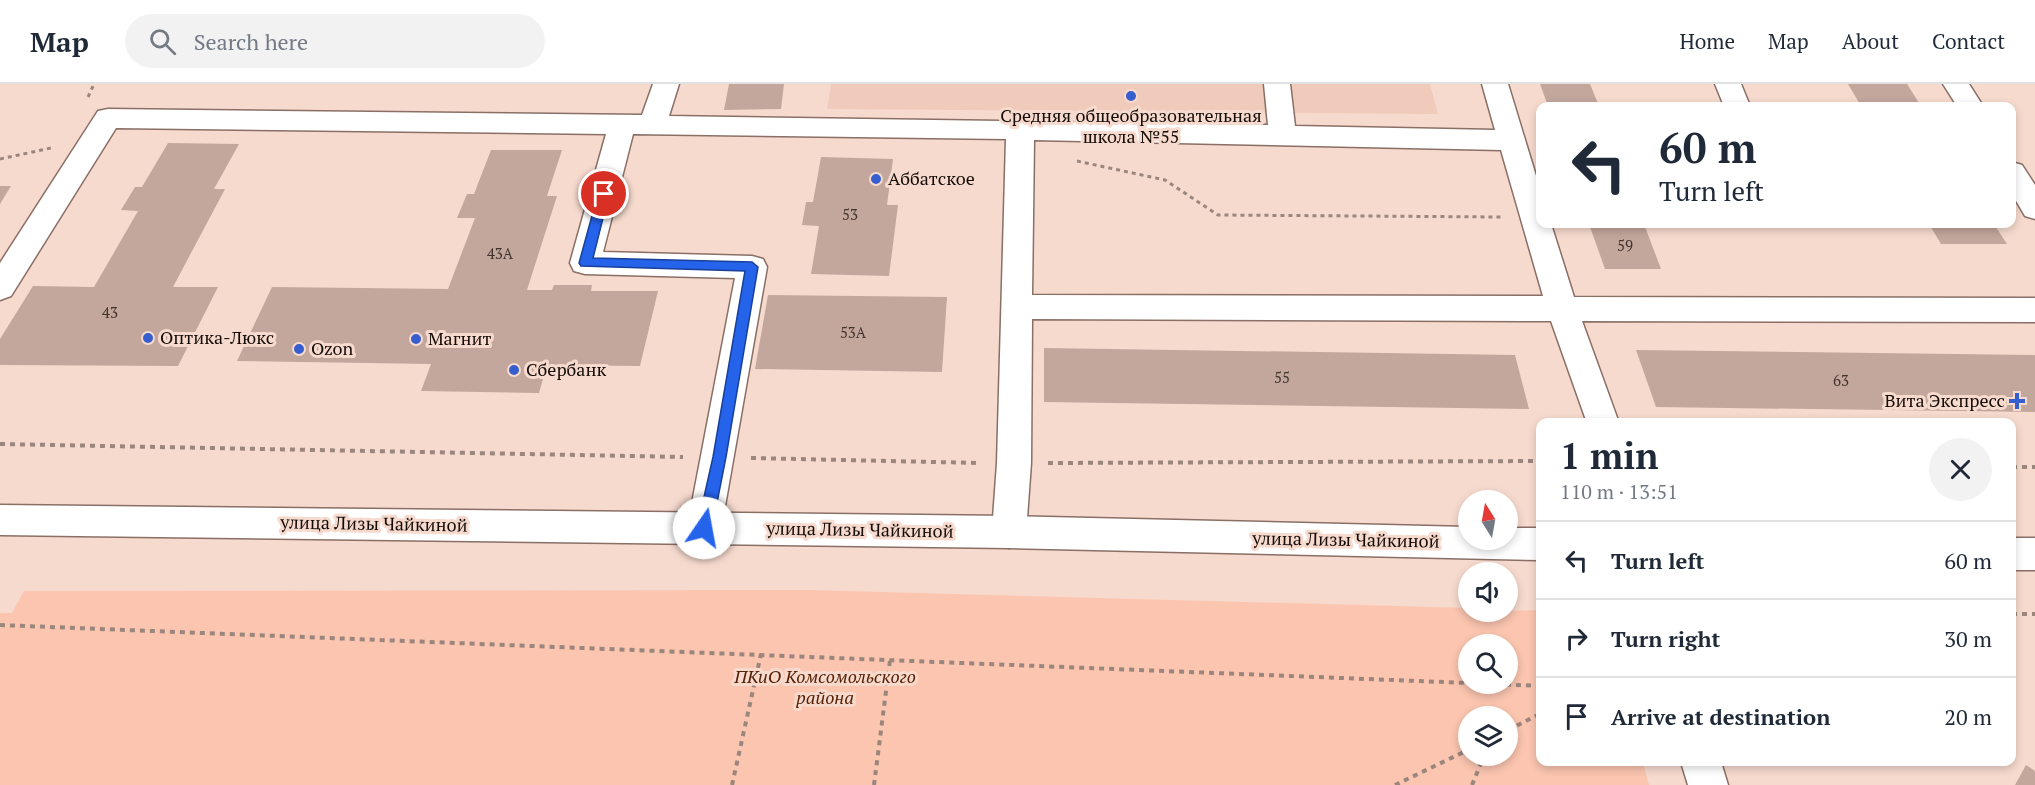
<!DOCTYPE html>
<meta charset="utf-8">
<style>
body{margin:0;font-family:"PT Serif",serif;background:#f2f2f3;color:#1f2937;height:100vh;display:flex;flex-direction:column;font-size:22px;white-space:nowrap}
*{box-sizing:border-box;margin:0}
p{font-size:20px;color:#747a83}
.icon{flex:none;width:33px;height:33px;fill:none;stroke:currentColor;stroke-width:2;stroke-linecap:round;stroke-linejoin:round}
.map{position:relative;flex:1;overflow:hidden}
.details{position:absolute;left:1536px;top:334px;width:480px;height:348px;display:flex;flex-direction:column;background:#fff;border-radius:12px;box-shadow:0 3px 9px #0003}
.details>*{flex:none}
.guide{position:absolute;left:1536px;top:18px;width:480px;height:126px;border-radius:12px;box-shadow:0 3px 9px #0003;background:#fff;color:#1f2937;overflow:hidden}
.needle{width:39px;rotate:349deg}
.controls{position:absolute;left:1458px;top:406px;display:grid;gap:12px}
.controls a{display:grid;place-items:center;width:60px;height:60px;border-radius:50%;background:#fff;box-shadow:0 3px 9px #0003;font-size:30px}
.pin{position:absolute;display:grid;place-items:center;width:51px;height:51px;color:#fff;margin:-26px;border:3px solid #fff;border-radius:50%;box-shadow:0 2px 6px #0007}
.me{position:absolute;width:66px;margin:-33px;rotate:12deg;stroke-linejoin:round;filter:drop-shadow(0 0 4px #0008)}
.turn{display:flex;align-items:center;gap:21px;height:126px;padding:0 24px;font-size:27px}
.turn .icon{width:78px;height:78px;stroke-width:2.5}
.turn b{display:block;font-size:42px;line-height:51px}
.round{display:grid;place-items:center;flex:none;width:63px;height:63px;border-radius:32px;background:#f2f2f3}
.summary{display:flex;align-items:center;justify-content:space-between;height:102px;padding:0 24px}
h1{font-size:36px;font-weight:800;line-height:45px}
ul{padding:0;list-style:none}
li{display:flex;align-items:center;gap:18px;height:78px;padding:0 24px;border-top:2px solid #e0e1e3}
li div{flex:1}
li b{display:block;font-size:22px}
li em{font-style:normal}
header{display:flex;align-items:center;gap:36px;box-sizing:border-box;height:84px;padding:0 30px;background:#fff;border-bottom:2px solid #e0e1e3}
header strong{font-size:28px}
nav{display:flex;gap:33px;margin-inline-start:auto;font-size:21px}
.search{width:420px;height:54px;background:#f2f2f3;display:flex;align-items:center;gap:15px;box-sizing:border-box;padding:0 21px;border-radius:33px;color:#747a83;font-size:22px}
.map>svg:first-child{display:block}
.built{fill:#f0cbbc}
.green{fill:#fbc5af;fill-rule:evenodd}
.building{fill:#c3a79c}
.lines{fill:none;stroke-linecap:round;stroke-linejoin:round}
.minor-casing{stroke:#896f65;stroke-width:3}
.major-casing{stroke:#896f65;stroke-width:3}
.path-far1{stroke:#9b867e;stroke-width:3;stroke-dasharray:4 4;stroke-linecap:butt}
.path{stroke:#9b867e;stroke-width:4;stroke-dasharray:5 5;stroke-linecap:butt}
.minor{fill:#fff;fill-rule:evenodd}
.major{fill:#fff;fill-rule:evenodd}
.route{fill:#2563eb;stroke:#184099;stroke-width:1.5}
.poi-dot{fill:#375ecf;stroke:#f7dace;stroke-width:2}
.labels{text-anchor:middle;stroke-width:6;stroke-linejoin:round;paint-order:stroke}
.number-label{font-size:15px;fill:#40332d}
.poi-label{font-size:18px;fill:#150c08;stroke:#f7dace;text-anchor:start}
.street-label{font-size:18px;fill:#150c08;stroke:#f7dace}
.park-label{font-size:18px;font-style:italic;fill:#582105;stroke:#f7dace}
</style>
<header>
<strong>Map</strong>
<div class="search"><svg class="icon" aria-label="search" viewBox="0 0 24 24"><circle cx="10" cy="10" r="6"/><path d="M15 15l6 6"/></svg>Search here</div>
<nav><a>Home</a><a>Map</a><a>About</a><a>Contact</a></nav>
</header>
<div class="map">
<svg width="2035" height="701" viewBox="0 0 2035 701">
<rect width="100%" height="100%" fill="#f7dace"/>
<path class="built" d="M831,0H1430L1438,30L827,25Z"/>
<path class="green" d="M808,506L1468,524V528L1540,526V678H1643L1649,701H0V529H12L24,507ZM1468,561H1508V600H1468ZM1468,633H1508V672H1468Z"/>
<g class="building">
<path d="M729,0H784L781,25L724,26Z"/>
<path d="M1540,0H1590L1599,22H1548Z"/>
<path d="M1848,0H1907L1921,22H1861Z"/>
<path d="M168,59L239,60L214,105H225L173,203H218L178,282L0,281V255L33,202L94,203L138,127L121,126L135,103H142Z"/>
<path d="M491,66H562L547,112H557L527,206H552L554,201H592L591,207H658L640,282L547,281L539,309L421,307L431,280L237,277L272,203L448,205L475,134H457L467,110H474Z"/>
<path d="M821,73L893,75L887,121H898L889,192L811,190L819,142L802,141L806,118H813Z"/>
<path d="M0,102H11L0,120Z"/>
<path d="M1589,140H1644L1661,185H1605Z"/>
<path d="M1929,140H1994L2007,160H1941Z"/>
<path d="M768,211L947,213L942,288L755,285Z"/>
<path d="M1044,264L1515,271L1529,325L1044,318Z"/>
<path d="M1636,266L2035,271V328L1656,323Z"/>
<path d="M2026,681L2035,687V701H2015Z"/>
</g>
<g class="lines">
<defs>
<g id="minor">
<path d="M653,0H679L669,32L1268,41L1264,0H1290L1295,42L1495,46L1482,0H1508L1540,105V140H1551L1574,213L2035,214V238L1582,237L1619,339H1587L1551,237L1032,235L1031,379L1026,448L1021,459L1009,464L997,459L992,448L997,379L1006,55L633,50L603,168L752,172L763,175L767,183L721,445L716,456L704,461L692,456L687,445L735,194L585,190L574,187L570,179L606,50L116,44L11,212L0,216V179L98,27L108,25L642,31ZM1034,56L1501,66L1543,212L1032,211Z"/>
<path d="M1715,0H1741L1750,22H1724Z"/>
<path d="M1943,0H1969L1983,22H1957Z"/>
<path d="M2012,78L2022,81L2035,101V135L2025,132L2012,110Z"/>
<path d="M1681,678H1721L1728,701H1688Z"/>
</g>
<g id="major">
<path d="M0,421L1009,432L1468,443V456H1508V444H1540V476L1009,464L0,451Z"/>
<rect x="2012" y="454" width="23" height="32"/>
</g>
</defs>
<use href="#minor" class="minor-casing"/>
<use href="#major" class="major-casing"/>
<g class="path-far1">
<path d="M88,13L94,0"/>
<path d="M0,75L51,64"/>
<path d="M1077,77L1165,96L1218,131L1501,133"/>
</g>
<g class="path">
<path d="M0,360L683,373"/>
<path d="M751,374L980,379"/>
<path d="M1048,379L1540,377"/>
<path d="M2012,383H2035"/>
<path d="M2012,530H2035"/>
<path d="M0,541L1468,599"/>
<path d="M1496,600L1540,602"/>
<path d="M1508,646L1540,630"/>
<path d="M732,701L761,570"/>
<path d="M874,701L890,576"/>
<path d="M1395,701L1468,666"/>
<path d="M1472,701L1484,672"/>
</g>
<use href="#minor" class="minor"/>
<use href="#major" class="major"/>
</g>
<path class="route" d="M604,105L609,110L593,174L752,178L758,183L726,373L712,444L704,451L697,444L713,373L745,187L581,182L579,179L598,110Z"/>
<g class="poi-dot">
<circle cx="1131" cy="12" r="6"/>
<circle cx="876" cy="95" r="6"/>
<circle cx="148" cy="254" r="6"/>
<circle cx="416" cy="255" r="6"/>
<circle cx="299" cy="265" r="6"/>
<circle cx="514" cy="286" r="6"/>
<path d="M2014 308h6v6h6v6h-6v6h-6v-6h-6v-6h6z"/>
</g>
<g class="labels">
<g class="number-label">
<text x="850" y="136">53</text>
<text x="1625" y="167">59</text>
<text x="500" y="175">43А</text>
<text x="110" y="234">43</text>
<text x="853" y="254">53А</text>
<text x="1282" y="299">55</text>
<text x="1841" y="302">63</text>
</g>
<g class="poi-label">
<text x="1131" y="38" text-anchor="middle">Средняя общеобразовательная<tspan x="1131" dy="21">школа №55</tspan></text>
<text x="888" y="101">Аббатское</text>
<text x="160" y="260">Оптика-Люкс</text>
<text x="428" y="261">Магнит</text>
<text x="311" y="271">Ozon</text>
<text x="526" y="292">Сбербанк</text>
<text x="2005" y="323" text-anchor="end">Вита Экспресс</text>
</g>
<g class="street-label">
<text transform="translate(374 440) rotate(1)" y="6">улица Лизы Чайкиной</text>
<text transform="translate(860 446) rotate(1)" y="6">улица Лизы Чайкиной</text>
<text transform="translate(1346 456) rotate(1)" y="6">улица Лизы Чайкиной</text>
</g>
<g class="park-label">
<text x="825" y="599">ПКиО Комсомольского<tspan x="825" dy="21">района</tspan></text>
</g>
</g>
</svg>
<div class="controls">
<a><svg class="needle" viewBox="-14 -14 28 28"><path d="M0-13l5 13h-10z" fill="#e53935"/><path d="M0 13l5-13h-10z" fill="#747a83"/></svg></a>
<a><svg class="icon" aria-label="sound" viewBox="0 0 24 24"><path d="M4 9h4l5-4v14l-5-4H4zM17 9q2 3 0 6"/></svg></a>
<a><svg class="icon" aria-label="search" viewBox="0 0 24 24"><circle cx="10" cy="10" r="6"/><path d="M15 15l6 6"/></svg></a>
<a><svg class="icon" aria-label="layers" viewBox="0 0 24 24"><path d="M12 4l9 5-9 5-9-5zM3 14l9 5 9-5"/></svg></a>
</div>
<div class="pin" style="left:604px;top:110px;background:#d93025"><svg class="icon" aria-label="arrive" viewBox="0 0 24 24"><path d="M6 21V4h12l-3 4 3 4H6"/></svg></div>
<svg class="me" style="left:704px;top:444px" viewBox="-20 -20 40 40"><circle r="19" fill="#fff"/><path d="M0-13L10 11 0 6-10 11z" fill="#2563eb"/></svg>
<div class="guide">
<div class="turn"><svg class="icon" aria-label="left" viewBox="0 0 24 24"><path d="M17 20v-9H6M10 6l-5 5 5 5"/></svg><div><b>60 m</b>Turn left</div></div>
</div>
<section class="details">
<div class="summary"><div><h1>1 min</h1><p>110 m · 13:51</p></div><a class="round"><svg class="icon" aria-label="close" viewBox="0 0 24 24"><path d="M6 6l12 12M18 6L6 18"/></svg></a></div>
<ul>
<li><svg class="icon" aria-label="left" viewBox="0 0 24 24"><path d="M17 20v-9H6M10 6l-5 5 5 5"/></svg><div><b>Turn left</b></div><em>60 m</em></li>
<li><svg class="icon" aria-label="right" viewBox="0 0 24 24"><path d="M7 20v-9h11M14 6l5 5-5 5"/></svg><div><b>Turn right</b></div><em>30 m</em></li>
<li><svg class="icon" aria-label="arrive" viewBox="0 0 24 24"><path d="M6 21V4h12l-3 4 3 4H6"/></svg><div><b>Arrive at destination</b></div><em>20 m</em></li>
</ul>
</section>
</div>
